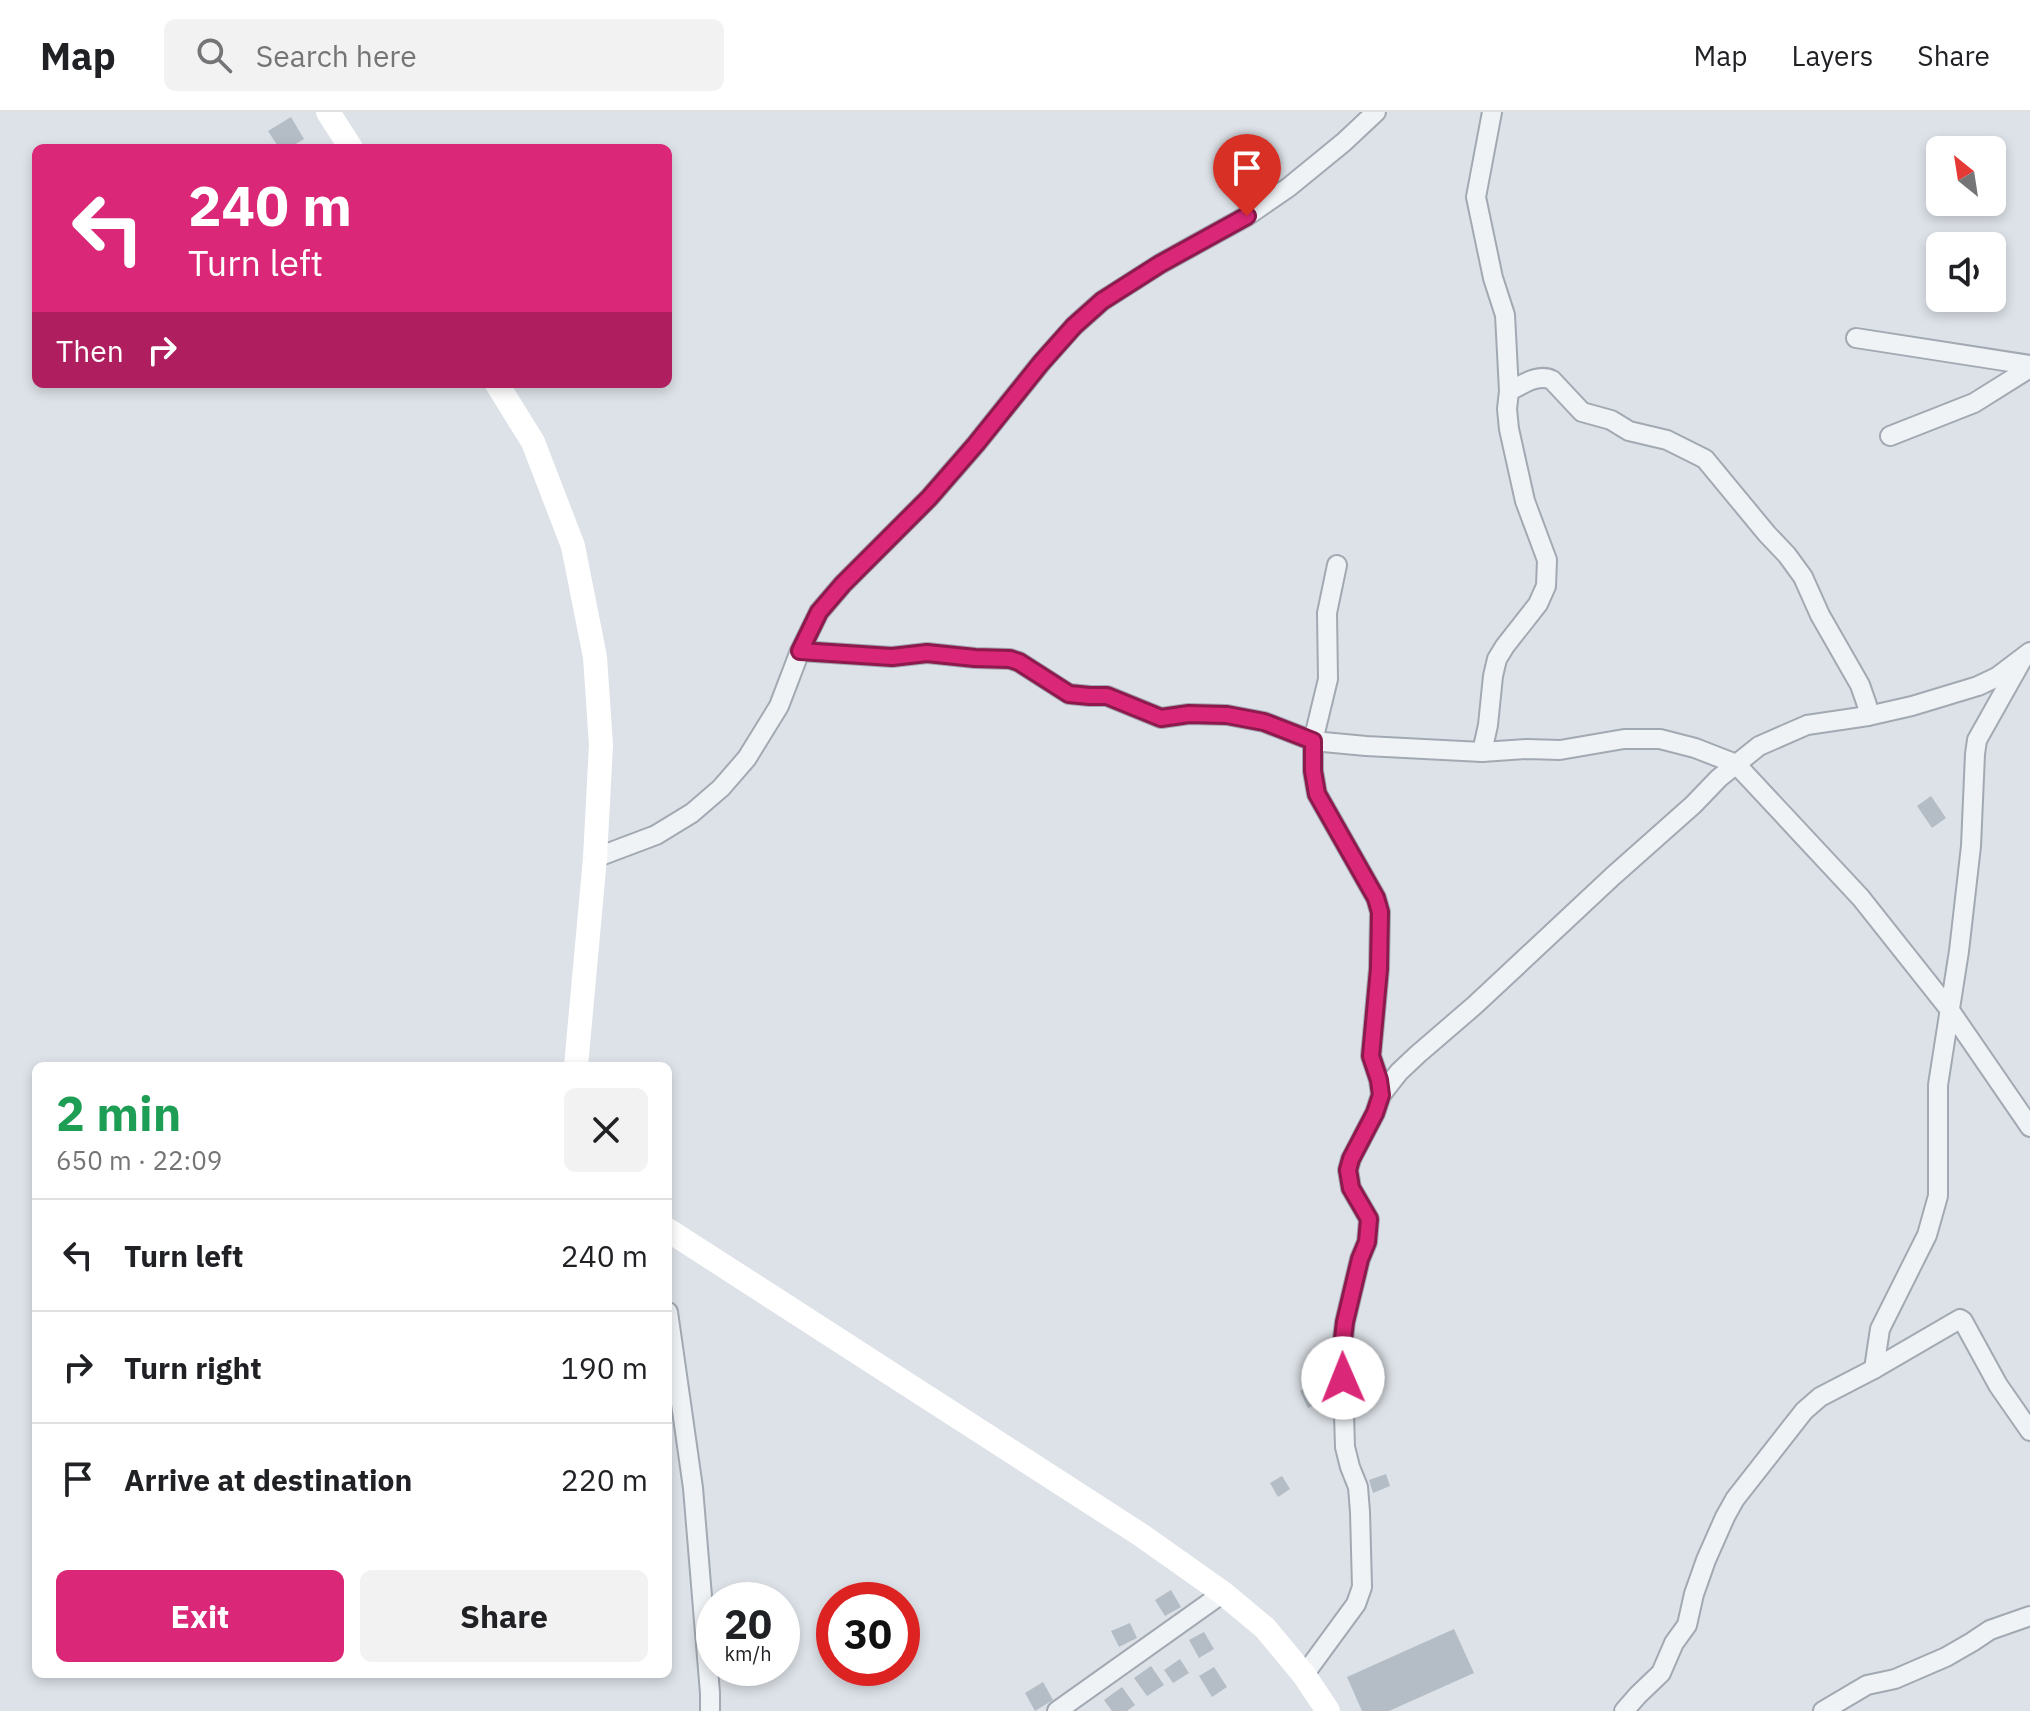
<!DOCTYPE html>
<meta charset="utf-8">
<style>
body{margin:0;font-family:"IBM Plex Sans",sans-serif;background:#f2f2f2;color:#202124;height:100vh;display:flex;flex-direction:column;font-size:30px;white-space:nowrap}
*{box-sizing:border-box;margin:0}
p{font-size:26px;color:#757577}
.icon{flex:none;width:44px;height:44px;fill:none;stroke:currentColor;stroke-width:2;stroke-linecap:round;stroke-linejoin:round}
.map{position:relative;flex:1;overflow:hidden}
.sheet{position:absolute;left:32px;top:950px;width:640px;height:616px;display:flex;flex-direction:column;background:#fff;border-radius:12px;box-shadow:0 4px 12px #0003}
.sheet>*{flex:none}
.guide{position:absolute;left:32px;top:32px;width:640px;height:244px;border-radius:12px;box-shadow:0 4px 12px #0003;background:#db2777;color:#fff;overflow:hidden}
.needle{width:52px;rotate:330deg}
.fabs{position:absolute;left:1926px;top:24px;display:grid;gap:16px}
.fabs a{display:grid;place-items:center;width:80px;height:80px;border-radius:12px;background:#fff;box-shadow:0 4px 12px #0003;font-size:40px}
.speed{position:absolute;left:696px;top:1470px;display:flex;gap:16px;font-size:40px;font-weight:700;text-align:center}
.speed>*{display:grid;place-content:center;width:104px;height:104px;border-radius:50%;background:#fff;box-shadow:0 4px 12px #0003;line-height:1}
.speed small{font-size:20px;font-weight:400}
.speed .limit{border:12px solid #d22;background:#fff;color:#111}
.pin{position:absolute;display:grid;place-items:center;width:68px;height:68px;color:#fff;margin:-82px -34px;border-radius:50% 50% 50% 0;rotate:-45deg;box-shadow:0 0 8px #0007}
.pin .icon{rotate:45deg}
.me{position:absolute;width:88px;margin:-44px;rotate:359deg;stroke-linejoin:round;filter:drop-shadow(0 0 6px #0008)}
.turn{display:flex;align-items:center;gap:28px;height:168px;padding:0 24px;font-size:36px}
.turn .icon{width:104px;height:104px;stroke-width:2.5}
.turn b{display:block;font-size:56px;line-height:68px}
.then{display:flex;align-items:center;height:76px;padding:0 24px;background:#0003;gap:16px;font-size:30px}
.round{display:grid;place-items:center;flex:none;width:84px;height:84px;border-radius:12px;background:#f2f2f2}
.overview{display:flex;align-items:center;justify-content:space-between;height:136px;padding:0 24px}
h1{font-size:48px;font-weight:700;line-height:60px;color:#1e9e55}
.cta{display:flex;gap:16px;margin-top:auto;padding:16px 24px}
.cta a{flex:1;height:92px;border-radius:12px;background:#db2777;color:#fff;font-size:32px;font-weight:700;line-height:92px;text-align:center}
.cta a+a{background:#f2f2f2;color:#202124}
ul{padding:0;list-style:none}
li{display:flex;align-items:center;gap:24px;height:112px;padding:0 24px;border-top:2px solid #e0e0e0}
li div{flex:1}
li b{display:block;font-size:30px}
li em{font-style:normal}
header{display:flex;align-items:center;gap:48px;box-sizing:border-box;height:112px;padding:0 40px;background:#fff;border-bottom:2px solid #e0e0e0}
header strong{font-size:38px}
nav{display:flex;gap:44px;margin-inline-start:auto;font-size:28px}
.search{width:560px;height:72px;background:#f2f2f2;display:flex;align-items:center;gap:20px;box-sizing:border-box;padding:0 28px;border-radius:12px;color:#757577;font-size:30px}
.map>svg:first-child{display:block}
.building{fill:#b4bcc5}
.lines{fill:none;stroke-linecap:round;stroke-linejoin:round}
.street-casing{stroke:#a2a9b2;stroke-width:22}
.street{stroke:#f0f3f6;stroke-width:18}
.secondary{stroke:#fff;stroke-width:24}
.route-casing{stroke:#8e194d;stroke-width:20}
.route{stroke:#db2777;stroke-width:14}
</style>
<header>
<strong>Map</strong>
<div class="search"><svg class="icon" aria-label="search" viewBox="0 0 24 24"><circle cx="10" cy="10" r="6"/><path d="M15 15l6 6"/></svg>Search here</div>
<nav><a>Map</a><a>Layers</a><a>Share</a></nav>
</header>
<div class="map">
<svg width="2030" height="1599" viewBox="0 0 2030 1599">
<rect width="100%" height="100%" fill="#dde2e8"/>
<g class="building">
<path d="M291,5L304,27L289,36H279L268,19Z"/>
<path d="M1931,684L1946,706L1932,716L1917,694Z"/>
<path d="M1311,1273L1319,1291L1308,1296L1300,1279Z"/>
<path d="M1386,1362L1390,1374L1373,1381L1369,1368Z"/>
<path d="M1282,1364L1290,1377L1278,1385L1270,1371Z"/>
<path d="M1171,1478L1181,1495L1165,1504L1155,1488Z"/>
<path d="M1130,1511L1137,1526L1119,1535L1111,1519Z"/>
<path d="M1454,1517L1474,1561L1389,1599H1362L1347,1565Z"/>
<path d="M1204,1520L1214,1537L1199,1546L1189,1528Z"/>
<path d="M1180,1547L1189,1561L1173,1571L1164,1558Z"/>
<path d="M1151,1554L1164,1573L1147,1584L1134,1566Z"/>
<path d="M1214,1555L1227,1575L1212,1585L1199,1564Z"/>
<path d="M1043,1570L1053,1588L1035,1599L1025,1581Z"/>
<path d="M1122,1575L1135,1593L1127,1599H1112L1104,1588Z"/>
</g>
<g class="lines">
<defs>
<g id="street">
<path d="M1856,226L2030,253"/>
<path d="M1509,279C1522,273 1538,261 1552,268L1582,300L1611,308L1629,319L1667,328L1705,347L1767,422L1787,443L1803,465L1820,503L1860,573L1867,593L1868,604"/>
<path d="M1890,324L1974,291L2030,256"/>
<path d="M800,539L892,545L927,541L975,546L1010,547L1019,550L1069,582L1090,584H1107L1161,606L1189,602L1227,603L1264,610L1313,629L1366,634L1482,640L1527,637L1560,638L1624,627H1660L1695,636L1736,652L1861,786L1880,810L1949,897L2030,1015"/>
<path d="M1482,640L1488,613L1493,564L1497,547L1505,534L1538,492L1546,474L1547,448L1525,389L1509,317L1507,297L1509,279L1505,203L1493,166L1476,85L1492,0"/>
<path d="M595,746L656,723L692,701L721,676L747,646L779,594L800,539L819,500L843,472L929,386L976,332L1041,251L1074,214L1102,189L1160,152L1247,104L1289,75L1344,30L1376,0"/>
<path d="M1381,983L1399,960L1417,943L1475,893L1613,764L1693,693L1719,666L1759,634L1807,613L1868,604L1912,594L1978,574L1997,565L2030,540"/>
<path d="M668,1200L693,1376L710,1581V1599"/>
<path d="M1874,1257L1880,1217L1927,1123L1938,1084V973L1959,839L1971,734L1975,642L1977,628L2022,548"/>
<path d="M1304,1563L1356,1492L1362,1475L1360,1400L1358,1375L1350,1355L1345,1335L1342,1235L1345,1210L1360,1147L1367,1130L1369,1107L1351,1076L1348,1058L1351,1047L1375,1001L1381,983L1379,968L1371,944L1379,857L1380,800L1376,786L1317,682L1313,659V629L1328,567L1327,501L1337,453"/>
<path d="M1057,1599L1223,1481"/>
<path d="M1624,1599L1638,1583L1661,1561L1674,1531L1687,1513L1694,1482L1706,1448L1725,1405L1735,1387L1804,1299L1820,1285L1874,1257L1960,1207L1963,1209L1998,1273L2030,1319"/>
<path d="M1823,1599L1867,1573L1895,1567L1946,1545L1972,1530L1990,1518L2030,1504"/>
</g>
</defs>
<use href="#street" class="street-casing"/>
<use href="#street" class="street"/>
<g class="secondary">
<path d="M328,0L351,36"/>
<path d="M497,272L533,330L573,434L595,545L601,633L595,746L576,954"/>
<path d="M668,1118L1141,1423L1223,1481L1265,1516L1304,1563L1328,1599"/>
</g>
</g>
<g class="lines">
<defs>
<path id="route" d="M1247,104L1160,152L1102,189L1074,214L1041,251L976,332L929,386L843,472L819,500L800,539L892,545L927,541L975,546L1010,547L1019,550L1069,582L1090,584H1107L1161,606L1189,602L1227,603L1264,610L1313,629V659L1317,682L1376,786L1380,800L1379,857L1371,944L1379,968L1381,983L1375,1001L1351,1047L1348,1058L1351,1076L1369,1107L1367,1130L1360,1147L1345,1210L1342,1235L1343,1266"/>
</defs>
<use href="#route" class="route-casing"/>
<use href="#route" class="route"/>
</g>
</svg>
<div class="fabs">
<a><svg class="needle" viewBox="-14 -14 28 28"><path d="M0-13l5 13h-10z" fill="#e53935"/><path d="M0 13l5-13h-10z" fill="#757577"/></svg></a>
<a><svg class="icon" aria-label="sound" viewBox="0 0 24 24"><path d="M4 9h4l5-4v14l-5-4H4zM17 9q2 3 0 6"/></svg></a>
</div>
<div class="speed"><div>20<small>km/h</small></div><div class="limit">30</div></div>
<div class="pin" style="left:1247px;top:104px;background:#d93025"><svg class="icon" aria-label="arrive" viewBox="0 0 24 24"><path d="M6 21V4h12l-3 4 3 4H6"/></svg></div>
<svg class="me" style="left:1343px;top:1266px" viewBox="-20 -20 40 40"><circle r="19" fill="#fff"/><path d="M0-13L10 11 0 6-10 11z" fill="#db2777"/></svg>
<div class="guide">
<div class="turn"><svg class="icon" aria-label="left" viewBox="0 0 24 24"><path d="M17 20v-9H6M10 6l-5 5 5 5"/></svg><div><b>240 m</b>Turn left</div></div>
<div class="then">Then<svg class="icon" aria-label="right" viewBox="0 0 24 24"><path d="M7 20v-9h11M14 6l5 5-5 5"/></svg></div>
</div>
<section class="sheet">
<div class="overview"><div><h1>2 min</h1><p>650 m · 22:09</p></div><a class="round"><svg class="icon" aria-label="close" viewBox="0 0 24 24"><path d="M6 6l12 12M18 6L6 18"/></svg></a></div>
<ul>
<li><svg class="icon" aria-label="left" viewBox="0 0 24 24"><path d="M17 20v-9H6M10 6l-5 5 5 5"/></svg><div><b>Turn left</b></div><em>240 m</em></li>
<li><svg class="icon" aria-label="right" viewBox="0 0 24 24"><path d="M7 20v-9h11M14 6l5 5-5 5"/></svg><div><b>Turn right</b></div><em>190 m</em></li>
<li><svg class="icon" aria-label="arrive" viewBox="0 0 24 24"><path d="M6 21V4h12l-3 4 3 4H6"/></svg><div><b>Arrive at destination</b></div><em>220 m</em></li>
</ul>
<div class="cta"><a>Exit</a><a>Share</a></div>
</section>
</div>
